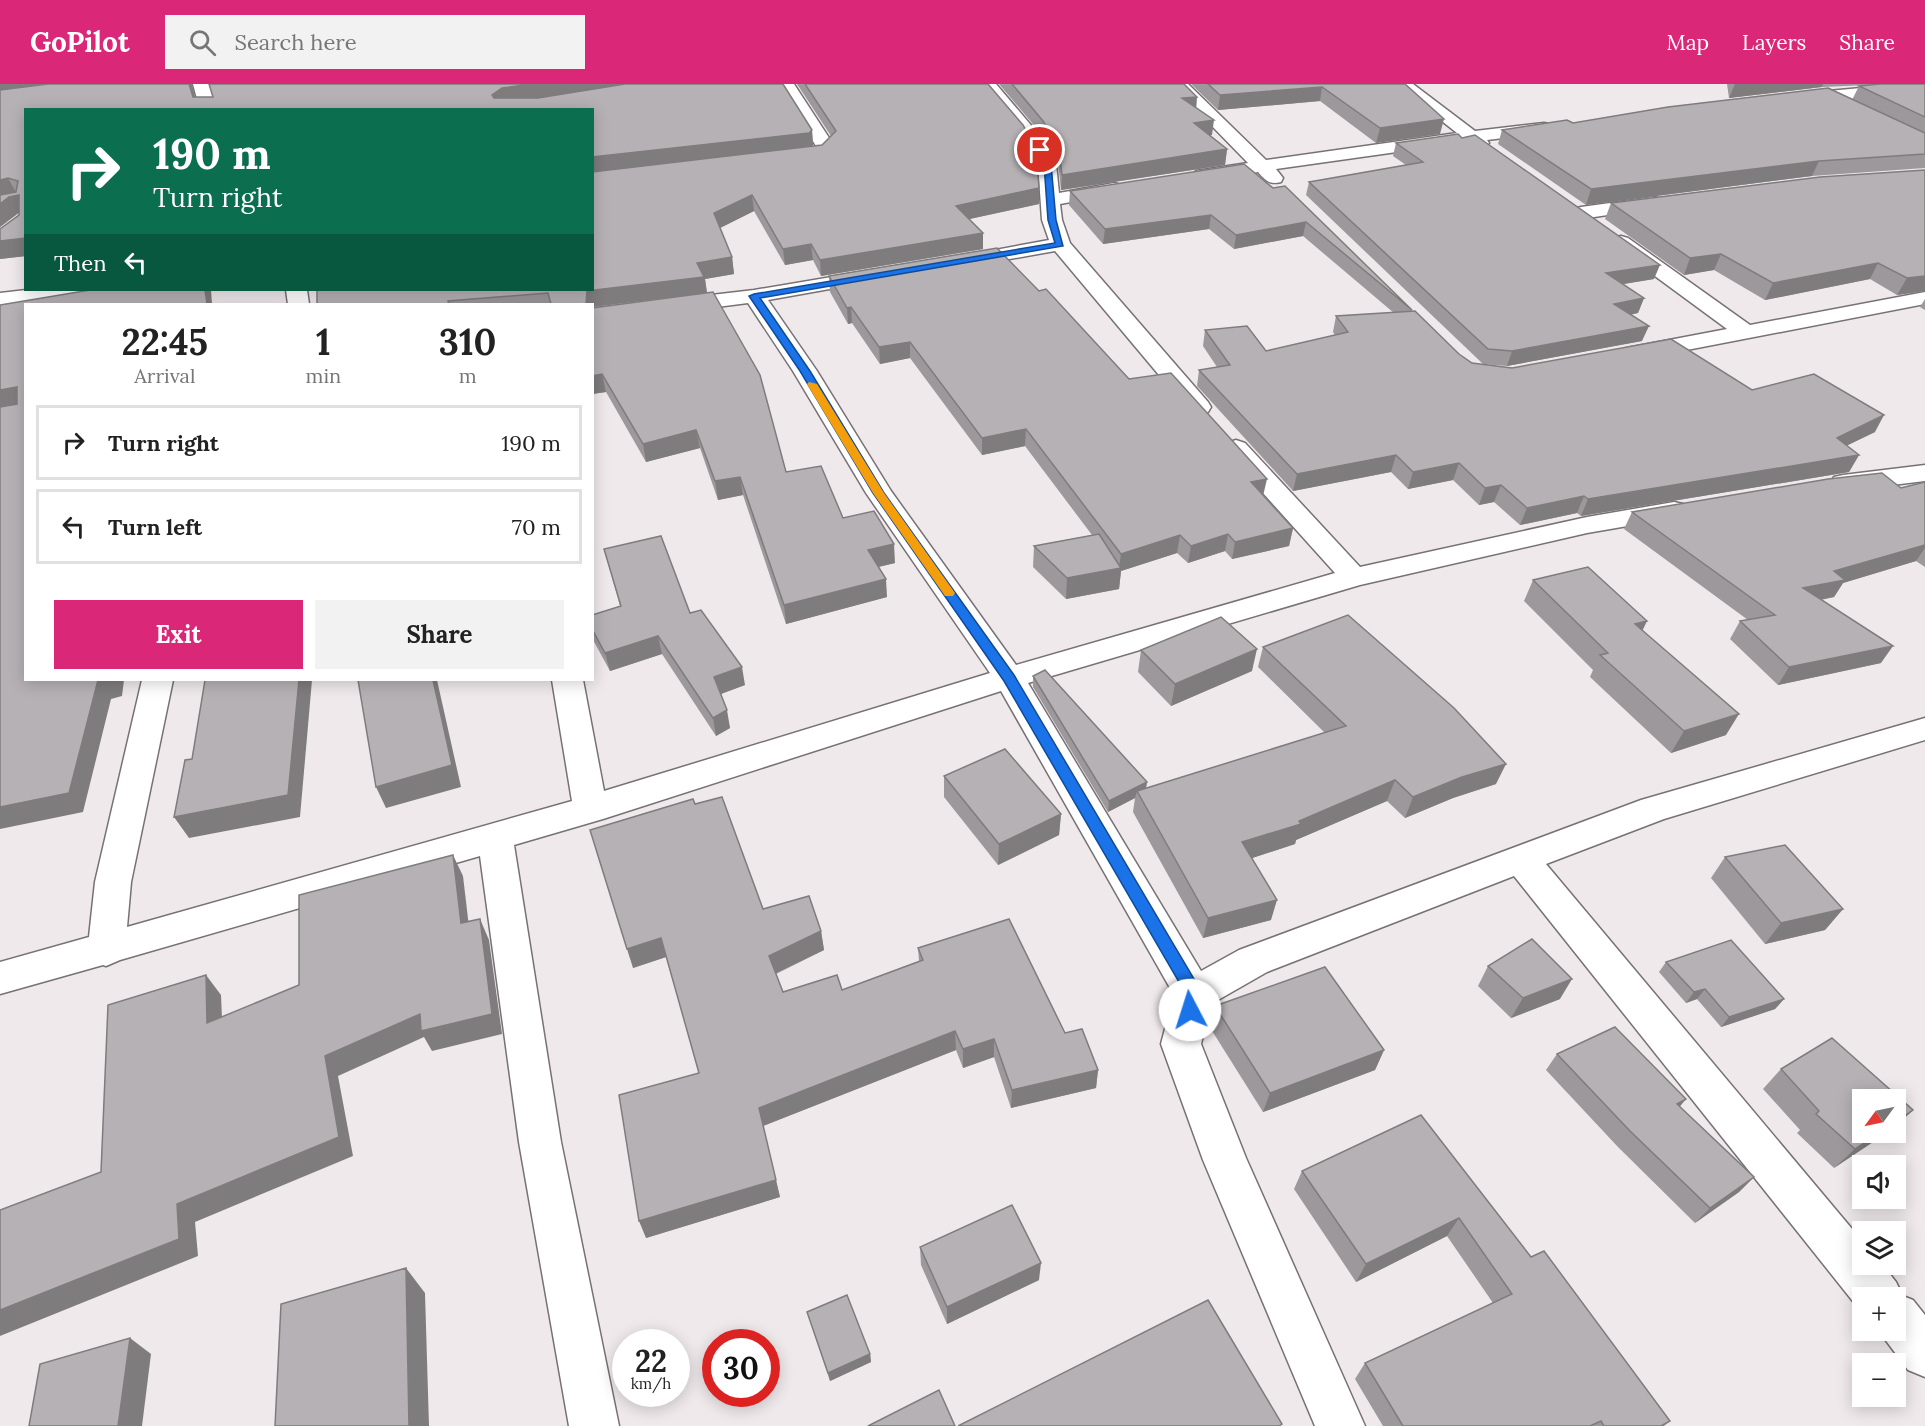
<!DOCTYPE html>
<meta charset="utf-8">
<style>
body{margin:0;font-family:Lora,serif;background:#f2f2f2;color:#222;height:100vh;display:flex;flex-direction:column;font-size:22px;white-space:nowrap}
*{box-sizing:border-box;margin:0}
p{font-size:20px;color:#767676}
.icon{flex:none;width:33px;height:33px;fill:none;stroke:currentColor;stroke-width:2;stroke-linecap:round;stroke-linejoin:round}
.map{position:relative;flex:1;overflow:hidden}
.details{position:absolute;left:24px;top:219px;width:570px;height:378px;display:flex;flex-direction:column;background:#fff;border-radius:0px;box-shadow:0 3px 15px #0003}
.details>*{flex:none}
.guide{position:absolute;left:24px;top:24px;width:570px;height:183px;border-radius:0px;box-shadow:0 3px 15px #0003;background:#0b6e4f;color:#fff;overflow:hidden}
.needle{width:39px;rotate:237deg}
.buttons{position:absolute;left:1852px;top:1005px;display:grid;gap:12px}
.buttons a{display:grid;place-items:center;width:54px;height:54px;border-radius:0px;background:#fff;box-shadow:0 3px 15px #0003;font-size:30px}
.speed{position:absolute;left:612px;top:1245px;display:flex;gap:12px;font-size:30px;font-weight:700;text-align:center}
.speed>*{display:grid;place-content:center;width:78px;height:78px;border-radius:50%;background:#fff;box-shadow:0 3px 15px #0003;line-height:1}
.speed small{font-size:15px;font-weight:400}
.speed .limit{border:9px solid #d22;background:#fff;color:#111}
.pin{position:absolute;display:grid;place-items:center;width:51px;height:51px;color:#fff;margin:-26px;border:3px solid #fff;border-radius:50%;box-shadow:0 2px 6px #0007}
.me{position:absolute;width:66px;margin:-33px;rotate:355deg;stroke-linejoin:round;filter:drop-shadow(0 0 4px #0008)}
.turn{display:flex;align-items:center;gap:21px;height:126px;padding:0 30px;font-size:27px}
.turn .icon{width:78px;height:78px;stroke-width:2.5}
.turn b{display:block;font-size:42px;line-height:51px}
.then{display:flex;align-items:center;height:57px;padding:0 30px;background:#0003;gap:12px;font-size:22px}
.eta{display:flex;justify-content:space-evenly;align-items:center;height:102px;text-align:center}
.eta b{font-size:36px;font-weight:700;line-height:42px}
.action{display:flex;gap:12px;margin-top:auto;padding:12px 30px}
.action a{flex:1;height:69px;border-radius:0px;background:#db2777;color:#fff;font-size:24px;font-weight:700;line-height:69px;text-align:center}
.action a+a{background:#f2f2f2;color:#222}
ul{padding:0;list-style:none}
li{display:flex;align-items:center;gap:18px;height:75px;margin:0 12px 9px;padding:0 18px;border:3px solid #e0e0e0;border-radius:0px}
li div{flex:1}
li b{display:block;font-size:22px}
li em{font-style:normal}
header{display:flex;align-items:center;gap:36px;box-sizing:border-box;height:84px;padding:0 30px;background:#db2777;color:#fff}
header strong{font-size:28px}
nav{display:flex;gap:33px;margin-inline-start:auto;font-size:21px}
.search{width:420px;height:54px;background:#f2f2f2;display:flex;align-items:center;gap:15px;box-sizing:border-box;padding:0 21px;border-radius:0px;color:#767676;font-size:22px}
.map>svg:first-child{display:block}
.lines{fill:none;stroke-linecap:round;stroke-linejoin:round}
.minor-casing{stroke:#777175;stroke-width:3}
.minor{fill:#fff;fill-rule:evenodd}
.wall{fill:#9d989b}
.shaded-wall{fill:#7f7c7e}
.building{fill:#b6b1b4;stroke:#7f7c7e;stroke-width:1.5}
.route{fill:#1a73e8;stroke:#114b97;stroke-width:1.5}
.slow{fill:#f59e0b}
</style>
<header>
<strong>GoPilot</strong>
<div class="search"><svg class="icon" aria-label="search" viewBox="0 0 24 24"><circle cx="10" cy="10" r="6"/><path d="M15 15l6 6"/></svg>Search here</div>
<nav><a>Map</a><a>Layers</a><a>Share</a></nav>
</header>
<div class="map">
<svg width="1925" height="1342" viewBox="0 0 1925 1342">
<rect width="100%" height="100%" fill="#efe9ec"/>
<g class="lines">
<defs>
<g id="minor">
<path d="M193,0H209L217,26H200Z"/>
<path d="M778,0H794L835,63C825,77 799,84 783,80L780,76L783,72L810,67L816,62Z"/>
<path d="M979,0H996L1041,53L1056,80L1059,109L1114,99L1121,101L1123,105L1121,109L1060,120L1062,136L1070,159L1208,318L1211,323L1208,328L1199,330L1190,328L1055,167L959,184L952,182L949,178L952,174L1049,156L1042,136L1038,80L1024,55Z"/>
<path d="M1171,0H1188L1266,76L1457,49L1395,0H1413L1475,47L1544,39L1550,40L1553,44L1550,48L1544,49L1487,56L1489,59L1486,63L1480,64L1468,58L1276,85L1283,94L1281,98C1269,101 1265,96 1258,88L1203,97L1196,95L1194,91L1196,87L1248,79Z"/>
<path d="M1905,0H1925V8L1795,20L1787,15L1795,10Z"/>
<path d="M1654,113L1661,115L1664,119L1661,123L1581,135L1574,133L1571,129L1574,125L1581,123Z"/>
<path d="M1621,152L1628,154L1750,241L1925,208V220L1635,276L1627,274L1624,269L1627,264L1727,245L1614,162L1611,158L1614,154Z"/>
<path d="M873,186L880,188L883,192L880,196L768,216L817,287L891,407L1016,581L1335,489L1227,369L1223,364L1227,359L1236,356L1245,359L1360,483L1587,433L1674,418L1683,420L1687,426L1683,432L1674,434L1587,449L1360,501L1028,599L1201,887L1239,866L1641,716L1925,634V656L1664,735L1546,780L1863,1158V1180H1882L1896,1198L1903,1212L1913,1216L1925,1231V1293L1908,1286L1878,1246H1896V1214H1863V1230L1514,792L1267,888L1211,920L1201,960L1246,1074L1365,1342H1315L1203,1076L1161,960L1174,911L1001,607L603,735L514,761L561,1058L619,1342H569L519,1058L480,772L120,876L106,882L103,881L0,910V878L89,853L95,798L142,596H173L131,798L127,843L572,717L552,596H583L604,707L990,589L866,409L793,287L748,219L592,239V225L754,206Z"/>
<path d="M26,206H88L85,211L77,212L0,221V209Z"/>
<path d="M286,206H307L309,220H288Z"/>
<path d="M1925,381V397L1843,407L1834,405L1830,399L1834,393L1843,391Z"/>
</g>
</defs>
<use href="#minor" class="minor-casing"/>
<use href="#minor" class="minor"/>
</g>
<g class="wall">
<path d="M0,0H192L195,13H213L209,0H783L812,46L813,61L812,63L822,61L831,52L797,0H988L1023,41L1036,65L1039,104V120L969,135L983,149V165L821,192L813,176L785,181L754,127L720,144L732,173L734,190L705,195L707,209L592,223V220H317V206H592V26H26V172L0,175V145L19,131V129L0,143Z"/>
<path d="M999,0H1184L1196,24L1212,51H1210L1227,65L1225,81L1061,106L1058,79L1043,52Z"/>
<path d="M1191,0H1405L1440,50L1376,59L1320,17L1218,26Z"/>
<path d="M1727,0H1925V84L1812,92L1586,121L1498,60L1502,46L1852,16L1859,2L1869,1L1822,3L1729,14Z"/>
<path d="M1462,54L1654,195L1622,200L1644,214L1638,229L1630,231L1642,257L1507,282L1483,280L1306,111L1309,98L1406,81L1393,72L1396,59Z"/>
<path d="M1244,80L1412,226V227L1459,270L1472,279L1512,284L1752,306L1875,348L1846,362L1859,371L1849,388L1581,432L1577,429L1520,441L1494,418L1479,421L1453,396L1408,405L1391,388L1293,407L1197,302L1199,286L1217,283L1203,262L1205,246L1266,267L1335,251L1333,248L1336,232L1394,229L1303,152L1234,165L1209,145L1103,160L1069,121L1070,107Z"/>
<path d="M1925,86V207L1897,211L1870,195L1765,216L1714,186L1684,191L1605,135L1611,119Z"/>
<path d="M829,192L1129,295L1263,412L1293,444L1289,462L1232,475L1225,467L1188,479L1177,469L1121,487L1119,505L1066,515L1033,483L1034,462L1092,451L1025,362L982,371L910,274L880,280L852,239L848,240L830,208Z"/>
<path d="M1925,215V226L1920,223Z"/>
<path d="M592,224L786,388L843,434L895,479L878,483L887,513L786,540L743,411L718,416L700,364L646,378L606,308L592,310Z"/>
<path d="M1925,398V483L1916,477L1843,499L1834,513L1821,516L1881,579L1778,601L1730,555L1740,537L1748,536L1624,445L1632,428L1901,404Z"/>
<path d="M604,465L690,529L745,601L721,610L730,644L716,652L662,570L610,587L592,554V531L620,522Z"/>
<path d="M1533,496L1643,547L1726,651L1671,669L1590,593L1593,586L1524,517Z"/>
<path d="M1263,563L1496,700L1453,714L1405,734L1387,717L1296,756L1295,760L1252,774L1271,836L1203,854L1133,728L1135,714L1108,728L1033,603V592L1147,698L1146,704L1325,649L1258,583Z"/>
<path d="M1141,566L1252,587L1171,622L1138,588Z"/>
<path d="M944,692L1061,730L1059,751L998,781L944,713Z"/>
<path d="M695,720L763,825L821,847L824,866L776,890L783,908L842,906L919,877L918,864L1065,949L1098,986L1096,1004L1011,1024L994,973L963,984L956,966L763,1042L780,1113L646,1154L699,989L666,873L633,884Z"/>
<path d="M1725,773L1843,825L1825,846L1765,860L1711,794Z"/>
<path d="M1666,878L1784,915L1775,925L1721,943L1697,915L1686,919L1659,888Z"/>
<path d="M1488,882L1560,915L1511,934L1478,902Z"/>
<path d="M1215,922L1384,966L1375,986L1263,1028L1209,942Z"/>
<path d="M1832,954L1913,1026L1896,1042V1016H1863V1048H1888L1834,1084L1797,1049L1800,1046L1763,1005L1781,985Z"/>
<path d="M1557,970L1680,1023L1754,1093L1739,1108L1695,1139L1618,1063L1546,986Z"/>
<path d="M1421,1031L1531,1173L1670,1337L1664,1342H1383L1355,1295L1365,1279L1493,1219L1447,1152L1356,1198L1294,1105L1302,1087Z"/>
<path d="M920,1163L1039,1196L947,1240L921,1181Z"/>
<path d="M807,1228L870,1270L871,1278L830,1297Z"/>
</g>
<g class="shaded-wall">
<path d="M0,0H55L0,7Z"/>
<path d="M189,0H192L198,26L193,13Z"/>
<path d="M531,0H625L496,26L492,11L502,4Z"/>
<path d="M1735,0H1823L1822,3L1729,14Z"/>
<path d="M1322,3L1320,17L1218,26L1220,11Z"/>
<path d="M1197,13L1196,28L1182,14Z"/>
<path d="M1444,35L1440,50L1376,59L1380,44Z"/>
<path d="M1214,36L1212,51L1193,54L1194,39Z"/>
<path d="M812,46L813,61L810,64L592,89V73Z"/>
<path d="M1227,65L1225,81L1061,106L1062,91Z"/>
<path d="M1819,77L1812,92L1586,121L1591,105Z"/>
<path d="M8,94L17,110L0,113V96Z"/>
<path d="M1039,104V120L956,138V122Z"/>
<path d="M19,111L26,128L18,129L0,143V120L9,113Z"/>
<path d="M752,111L754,127L716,146L714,129Z"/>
<path d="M1211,131L1209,145L1103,160L1105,145Z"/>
<path d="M1306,138L1303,152L1234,165L1236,151Z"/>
<path d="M983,149V165L821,192L820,176Z"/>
<path d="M26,154V172L0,175V157Z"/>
<path d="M811,160L813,176L785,181L783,165Z"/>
<path d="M1721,170L1714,186L1684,191L1690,174Z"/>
<path d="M732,173L734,190L705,195L707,209L592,223V220H586L587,207L697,179Z"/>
<path d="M1878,179L1870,195L1765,216L1773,199Z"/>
<path d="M1660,181L1654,195L1600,204L1606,189Z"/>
<path d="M1925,192V207L1897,211L1907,194Z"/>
<path d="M205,206H211L212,220H207Z"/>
<path d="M1644,214L1638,229L1608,235L1614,220Z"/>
<path d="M851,223L852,239L848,240L847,224Z"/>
<path d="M1649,242L1642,257L1507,282L1512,267Z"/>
<path d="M910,258V274L880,280L879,263Z"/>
<path d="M602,290L606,308L592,310V292Z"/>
<path d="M17,303L26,317L0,325V306Z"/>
<path d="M1884,331L1875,348L1827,371L1837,354Z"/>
<path d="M1026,345L1025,362L982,371V354Z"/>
<path d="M696,346L700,364L646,378L643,360Z"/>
<path d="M1396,371L1391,388L1293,407L1297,390Z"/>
<path d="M1859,371L1849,388L1581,432L1588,415Z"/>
<path d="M1459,379L1453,396L1408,405L1413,388Z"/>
<path d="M740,393L743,411L718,416L715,397Z"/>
<path d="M1267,395L1263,412L1251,398Z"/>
<path d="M1501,401L1494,418L1479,421L1485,404Z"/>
<path d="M1584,412L1577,429L1520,441L1527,424Z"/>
<path d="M1293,444L1289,462L1232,475L1235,458Z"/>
<path d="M1228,450L1225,467L1188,479L1191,462Z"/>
<path d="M1180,451L1177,469L1121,487L1119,505L1066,515L1067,494L1119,484L1121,470Z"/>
<path d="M894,460L895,479L870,485L868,466Z"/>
<path d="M1925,461V464L1916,477L1843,499L1834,513L1792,521L1803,504L1834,487Z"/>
<path d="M886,495L887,513L786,540L784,521Z"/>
<path d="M1647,537L1637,558L1635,540Z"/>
<path d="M658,552L662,570L610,587L605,569Z"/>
<path d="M1893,562L1881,579L1778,601L1789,583Z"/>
<path d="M1257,565L1252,587L1171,622L1175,600Z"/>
<path d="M742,583L745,601L718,611L714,593Z"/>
<path d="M98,596H124L122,612L111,615L83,728L0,745V723Z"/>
<path d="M299,596H312L300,733L189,754L174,733Z"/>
<path d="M433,596H437L461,703L386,724L376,703Z"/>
<path d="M727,626L730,644L716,652L713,634Z"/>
<path d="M1739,630L1726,651L1671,669L1684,647Z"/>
<path d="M1506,680L1496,700L1453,714L1405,734L1413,713L1462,693Z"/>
<path d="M1395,696L1387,717L1296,756L1295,760L1237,779L1242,758L1299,737Z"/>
<path d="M1147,698L1145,709L1137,707L1135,714L1108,728L1109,717Z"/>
<path d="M1061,730L1059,751L998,781L999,760Z"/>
<path d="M453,771L463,792L471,860L461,839Z"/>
<path d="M1277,816L1271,836L1203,854L1208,834Z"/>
<path d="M1843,825L1825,846L1765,860L1781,839Z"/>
<path d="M480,835L489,856L502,950L432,967L424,953L338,992L353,1072L195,1138L198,1172L0,1252V1226L177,1120L325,972Z"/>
<path d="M821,847L824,866L772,891L769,872Z"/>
<path d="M661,854L666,873L633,884L627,865Z"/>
<path d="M206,891L221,911L223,959L207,939Z"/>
<path d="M1572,895L1560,915L1511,934L1523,914Z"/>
<path d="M1705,905L1697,915L1686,919L1694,908Z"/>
<path d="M1784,915L1775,925L1721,943L1729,933Z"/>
<path d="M955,947L956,966L763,1042L780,1113L646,1154L639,1137L759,1024Z"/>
<path d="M994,955V973L963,984V965Z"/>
<path d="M1384,966L1375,986L1263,1028L1270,1009Z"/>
<path d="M1098,986L1096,1004L1011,1024L1012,1006Z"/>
<path d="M1686,1015L1673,1031L1677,1020Z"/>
<path d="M1913,1026L1896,1042V1038Z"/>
<path d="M1880,1048H1888L1834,1084L1855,1065Z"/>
<path d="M1754,1093L1739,1108L1695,1139L1710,1124Z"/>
<path d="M1459,1134L1447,1152L1356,1198L1366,1180Z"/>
<path d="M1041,1179L1039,1196L947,1240V1223Z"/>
<path d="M406,1184L425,1209L429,1342H409Z"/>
<path d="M130,1254L151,1270L142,1342H118Z"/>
<path d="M870,1270L871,1278L830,1297L828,1289Z"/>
</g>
<g class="building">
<path d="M48,0H189L193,13H213L209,0H531L502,4L492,11L494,14H538L625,0H783L812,46L809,49L592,73V26H26V154L0,157V145L19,131V111L9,113L0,120V111L16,108L18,97L8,94L0,96V6Z"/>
<path d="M805,0H988L1023,41L1036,65L1039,104L956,122L983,149L820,176L811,160L783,165L752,111L714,129L732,173L697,179L704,193L587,207L586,220H551L548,209L448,217L449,220H317V206H592V88L822,61L836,47Z"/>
<path d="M1012,0H1184L1197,13L1182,14L1214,36L1194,39L1227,65L1062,91L1059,64L1043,37Z"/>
<path d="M1208,0H1405L1444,35L1380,44L1322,3L1220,11Z"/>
<path d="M1880,0H1925V33L1859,2Z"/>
<path d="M1828,4L1925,49V70L1819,77L1591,105L1502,46L1567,36L1573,39L1668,23Z"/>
<path d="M1458,50L1462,54L1475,51L1660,181L1606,189L1644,214L1614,220L1649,242L1512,267L1488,265L1309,98L1423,78L1396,59Z"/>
<path d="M1244,80L1273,104L1285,102L1412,226L1306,138L1236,151L1211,131L1105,145L1070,107Z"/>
<path d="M1925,86V192L1907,194L1878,179L1773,199L1721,170L1690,174L1611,119L1820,93Z"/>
<path d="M997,164L1039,207L1046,205L1129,295L1171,289L1267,395L1251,398L1293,444L1235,458L1228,450L1191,462L1180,451L1121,470L1026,345L982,354L910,258L879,263L851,223L847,224L829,192Z"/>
<path d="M90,206H205L207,220H26V596H99H98L69,709L0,723V323L17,320V303L0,306V221Z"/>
<path d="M713,208L760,291L786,388L821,382L843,434L874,427L894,460L868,466L886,495L784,521L740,393L715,397L696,346L643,360L602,290L592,292V224Z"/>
<path d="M1415,227L1459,270L1472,279L1512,284L1671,255L1752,306L1814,290L1884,331L1837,354L1859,371L1588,415L1584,412L1527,424L1501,401L1485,404L1459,379L1413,388L1396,371L1297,390L1199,286L1230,281L1205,246L1247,242L1266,267L1348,248L1336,232Z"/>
<path d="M1882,389L1901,404L1925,398V461L1834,487L1845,496L1803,504L1893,562L1789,583L1740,537L1775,531L1632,428L1828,395Z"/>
<path d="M1099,450L1121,484L1067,494L1034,462Z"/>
<path d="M661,452L690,529L701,526L742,583L714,593L727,626L713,634L658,552L605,569L592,545V531L621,522L604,465Z"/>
<path d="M1588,483L1647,537L1635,540L1739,630L1684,647L1600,571L1608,569L1533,496Z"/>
<path d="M1348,531L1454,624L1506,680L1462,693L1413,713L1395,696L1299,737L1301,740L1242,758L1277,816L1208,834L1137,707L1346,642L1263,563Z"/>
<path d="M1221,533L1257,565L1175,600L1141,566Z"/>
<path d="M1045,586L1147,698L1109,717L1033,592Z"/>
<path d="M205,596H299L288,711L174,733L185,676L192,675Z"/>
<path d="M358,596H433L452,681L376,703Z"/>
<path d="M1005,665L1061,730L999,760L944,692Z"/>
<path d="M722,713L763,825L809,812L821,847L769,872L783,908L837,891L842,906L923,876L918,864L1009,835L1065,949L1082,945L1098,986L1012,1006L994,955L963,965L955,947L759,1024L776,1096L639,1137L619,1011L699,989L661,854L627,865L590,746L693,715L695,720Z"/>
<path d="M1785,761L1843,825L1781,839L1725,773Z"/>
<path d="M453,771L461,839L480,835L492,930L421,947L420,930L325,972L339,1053L177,1120L179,1155L0,1226V1126L101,1088L108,921L206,891L207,939L299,901V811Z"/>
<path d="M1532,855L1572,895L1523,914L1488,882Z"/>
<path d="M1731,856L1784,915L1729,933L1705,905L1694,908L1666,878Z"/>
<path d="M1325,883L1384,966L1270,1009L1215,922Z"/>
<path d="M1615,943L1686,1015L1677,1020L1754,1093L1710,1124L1630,1047L1557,970Z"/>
<path d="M1832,954L1913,1026L1896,1038V1016H1863V1048H1880L1855,1065L1816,1030L1819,1027L1781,985Z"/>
<path d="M1421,1031L1531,1173L1544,1167L1670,1337L1661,1342H1604L1601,1337L1590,1342H1403L1365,1279L1512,1210L1459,1134L1366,1180L1302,1087Z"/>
<path d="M1012,1121L1041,1179L947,1223L920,1163Z"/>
<path d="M406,1184L409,1342H275L281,1220Z"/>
<path d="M847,1211L870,1270L828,1289L807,1228Z"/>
<path d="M1208,1216L1282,1340L1279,1342H958Z"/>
<path d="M130,1254L118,1342H29L40,1280Z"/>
<path d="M939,1306L955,1342H868Z"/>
</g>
<path class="route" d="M1037,65H1042L1051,80L1056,136L1063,162L760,214L810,287L884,409L1014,591L1200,905C1203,913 1199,924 1195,931L1190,933L1184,931L1181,926L1186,910L1004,597L873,409L800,287L749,212L754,210L1055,159L1048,136L1044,80Z"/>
<path class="slow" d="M809,298L817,300L884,409L955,509L953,512H945L873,409L807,300Z"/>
</svg>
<div class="buttons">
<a><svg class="needle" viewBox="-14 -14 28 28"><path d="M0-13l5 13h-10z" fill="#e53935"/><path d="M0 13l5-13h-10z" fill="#767676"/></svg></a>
<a><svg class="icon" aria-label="sound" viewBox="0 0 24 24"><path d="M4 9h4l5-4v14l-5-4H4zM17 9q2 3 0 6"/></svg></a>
<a><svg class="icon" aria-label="layers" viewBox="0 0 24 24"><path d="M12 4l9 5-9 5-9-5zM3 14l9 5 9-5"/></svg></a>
<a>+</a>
<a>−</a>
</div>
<div class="speed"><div>22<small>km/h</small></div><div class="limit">30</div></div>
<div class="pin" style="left:1040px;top:66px;background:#d93025"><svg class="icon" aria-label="arrive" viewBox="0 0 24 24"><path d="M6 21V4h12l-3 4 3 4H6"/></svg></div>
<svg class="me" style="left:1190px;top:926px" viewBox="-20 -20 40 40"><circle r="19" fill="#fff"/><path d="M0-13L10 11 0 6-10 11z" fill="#1a73e8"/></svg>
<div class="guide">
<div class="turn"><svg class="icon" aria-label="right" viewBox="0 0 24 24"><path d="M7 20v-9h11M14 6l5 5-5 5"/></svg><div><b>190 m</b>Turn right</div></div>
<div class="then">Then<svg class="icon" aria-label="left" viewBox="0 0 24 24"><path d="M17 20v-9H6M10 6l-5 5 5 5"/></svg></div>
</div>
<section class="details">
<div class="eta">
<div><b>22:45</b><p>Arrival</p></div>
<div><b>1</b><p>min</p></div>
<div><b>310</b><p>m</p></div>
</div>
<ul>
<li><svg class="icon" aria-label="right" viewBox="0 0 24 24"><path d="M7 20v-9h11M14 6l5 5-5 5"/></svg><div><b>Turn right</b></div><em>190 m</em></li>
<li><svg class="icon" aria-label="left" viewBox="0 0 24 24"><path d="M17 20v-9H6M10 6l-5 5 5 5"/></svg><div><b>Turn left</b></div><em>70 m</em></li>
</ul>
<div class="action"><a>Exit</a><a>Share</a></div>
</section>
</div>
